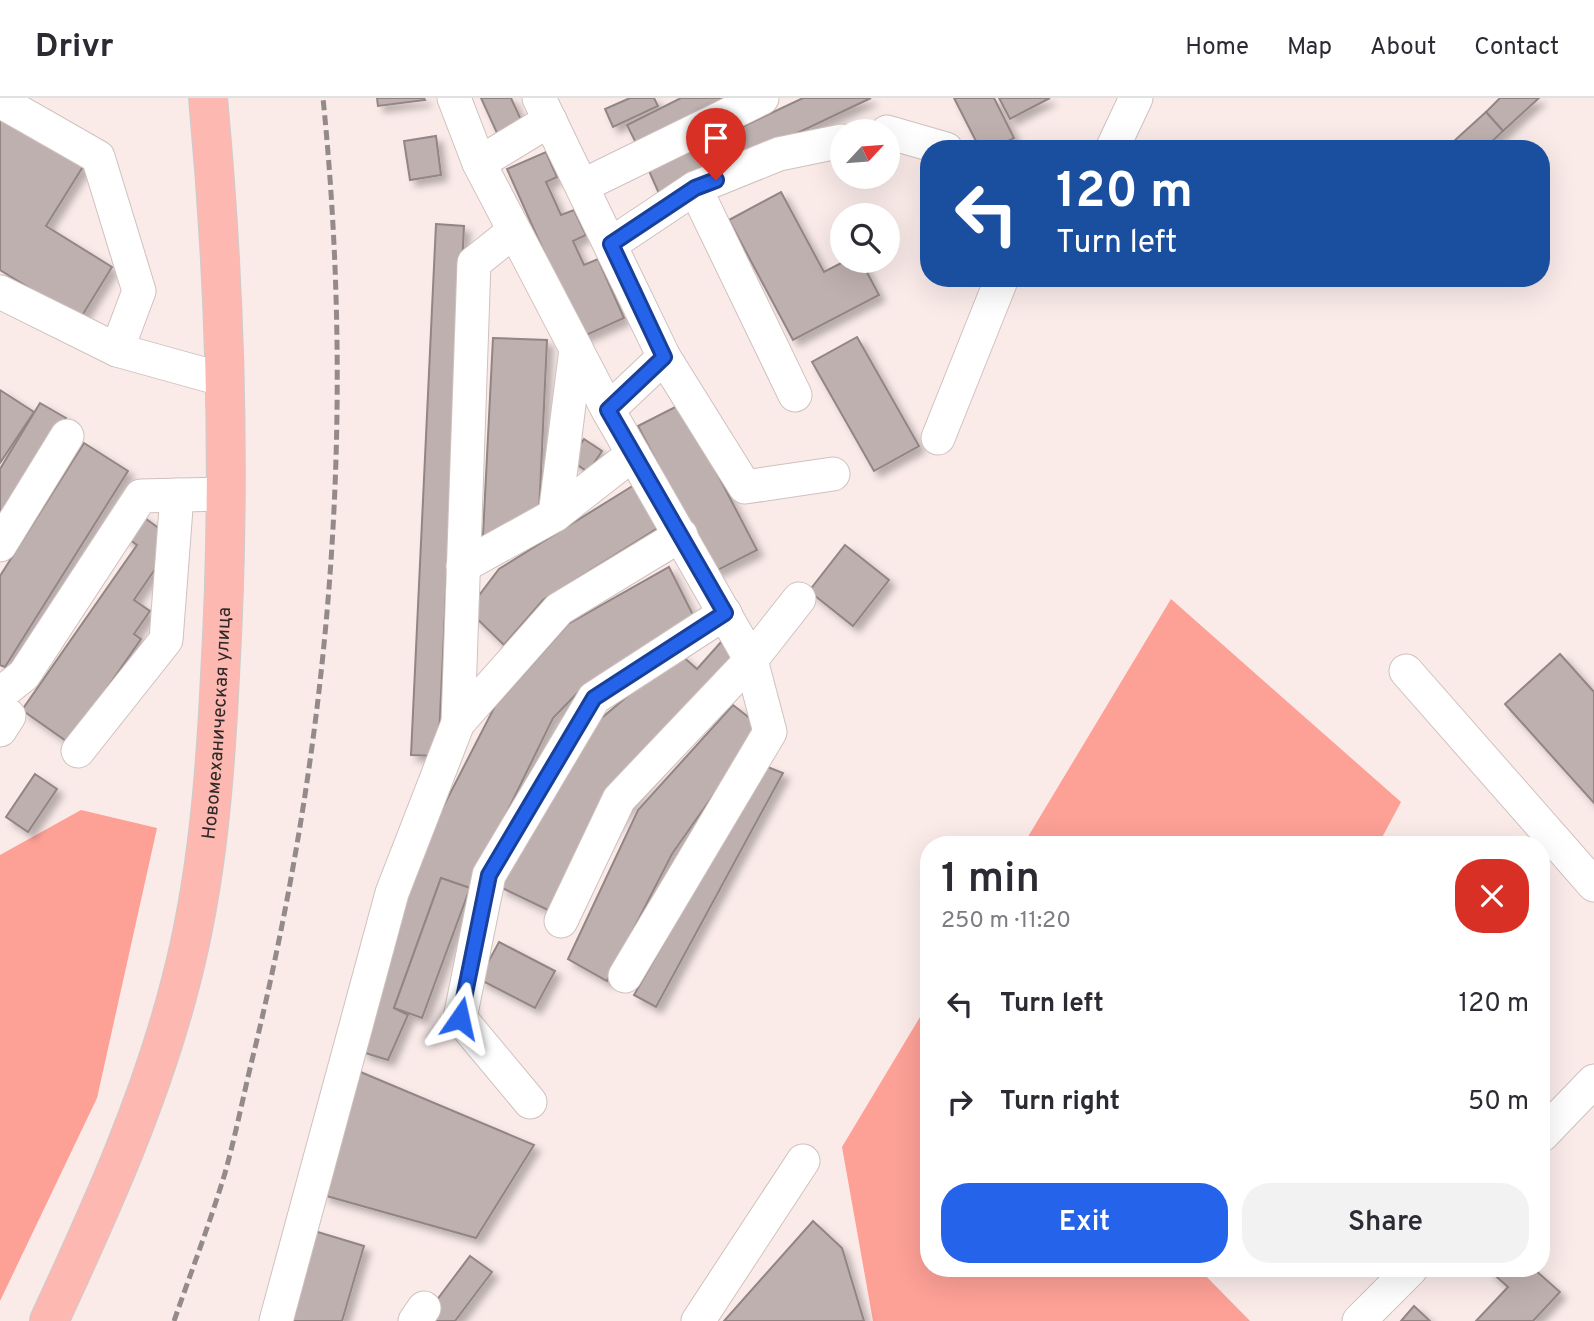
<!DOCTYPE html>
<meta charset="utf-8">
<style>
body{margin:0;font-family:Overpass,sans-serif;background:#f2f2f3;color:#2b2b33;height:100vh;display:flex;flex-direction:column;font-size:26px;white-space:nowrap}
*{box-sizing:border-box;margin:0}
p{font-size:23px;color:#7c7c81}
.icon{flex:none;width:38px;height:38px;fill:none;stroke:currentColor;stroke-width:2;stroke-linecap:round;stroke-linejoin:round}
.map{position:relative;flex:1;overflow:hidden}
.panel{position:absolute;left:920px;top:738px;width:630px;height:441px;display:flex;flex-direction:column;background:#fff;border-radius:28px;box-shadow:0 7px 28px #0002}
.panel>*{flex:none}
.guide{position:absolute;left:920px;top:42px;width:630px;height:147px;border-radius:28px;box-shadow:0 7px 28px #0002;background:#1a4fa0;color:#fff;overflow:hidden}
.needle{width:46px;rotate:64deg}
.tools{position:absolute;left:830px;top:21px;display:grid;gap:14px}
.tools a{display:grid;place-items:center;width:70px;height:70px;border-radius:50%;background:#fff;box-shadow:0 7px 28px #0002;font-size:35px}
.pin{position:absolute;display:grid;place-items:center;width:60px;height:60px;color:#fff;margin:-72px -30px;border-radius:50% 50% 50% 0;rotate:-45deg;box-shadow:0 0 7px #0007}
.pin .icon{rotate:45deg}
.me{position:absolute;width:77px;margin:-38px;rotate:11deg;stroke-linejoin:round;filter:drop-shadow(0 0 5px #0008)}
.turn{display:flex;align-items:center;gap:24px;height:147px;padding:0 21px;font-size:32px}
.turn .icon{width:91px;height:91px;stroke-width:2.5}
.turn b{display:block;font-size:49px;line-height:60px}
.round{display:grid;place-items:center;flex:none;width:74px;height:74px;border-radius:28px;background:#f2f2f3}
.summary{display:flex;align-items:center;justify-content:space-between;height:119px;padding:0 21px}
h1{font-size:42px;font-weight:600;line-height:52px}
.button{display:flex;gap:14px;margin-top:auto;padding:14px 21px}
.button a{flex:1;height:80px;border-radius:28px;background:#2563eb;color:#fff;font-size:28px;font-weight:600;line-height:80px;text-align:center}
.button a+a{background:#f2f2f3;color:#2b2b33}
ul{padding:0;list-style:none}
li{display:flex;align-items:center;gap:21px;height:98px;padding:0 21px}
li div{flex:1}
li b{display:block;font-size:26px}
li em{font-style:normal}
header{display:flex;align-items:center;gap:42px;box-sizing:border-box;height:98px;padding:0 35px;background:#fff;border-bottom:2px solid #e1e1e2}
header strong{font-size:33px}
nav{display:flex;gap:38px;margin-inline-start:auto;font-size:24px}
.map>svg:first-child{display:block}
.forest{fill:#fda096}
.building{fill:#beb0ae;stroke:#928583;stroke-width:2;filter:url(#shadow)}
.lines{fill:none;stroke-linecap:round;stroke-linejoin:round}
.minor-casing{stroke:#cfc1bf;stroke-width:35}
.major-casing{stroke:#cdcccb;stroke-width:40}
.minor{stroke:#fff;stroke-width:33}
.major{stroke:#fdb8b1;stroke-width:38}
.rail{stroke:#948a89;stroke-width:5;stroke-dasharray:10 5;stroke-linecap:butt}
.route-casing{stroke:#184099;stroke-width:18}
.route{stroke:#2563eb;stroke-width:12}
.labels{text-anchor:middle;stroke-width:6;stroke-linejoin:round;paint-order:stroke}
.street-label{font-size:19px;fill:#2e2928;stroke:#fff}
</style>
<header>
<strong>Drivr</strong>
<nav><a>Home</a><a>Map</a><a>About</a><a>Contact</a></nav>
</header>
<div class="map">
<svg width="1594" height="1223" viewBox="0 0 1594 1223">
<defs>
<filter id="shadow"><feDropShadow dx="6" dy="6" stdDeviation="3.5" flood-color="#0004"/></filter>
</defs>
<rect width="100%" height="100%" fill="#faebe9"/>
<g class="forest">
<path d="M1171,501L1401,704L1378,747H1023Z"/>
<path d="M81,712L157,730L97,1000L0,1203V757Z"/>
<path d="M929,904V1171H1199L1250,1223H873L842,1049Z"/>
</g>
<g class="building">
<path d="M377,0H424L425,2L378,8Z"/>
<path d="M481,0H511L522,24L497,35Z"/>
<path d="M630,0H654L658,8L613,29L605,11Z"/>
<path d="M681,0H741L639,51L627,27Z"/>
<path d="M803,0H871L661,100L649,73Z"/>
<path d="M954,0H994L1014,40L992,51H980Z"/>
<path d="M999,0H1050L1010,21Z"/>
<path d="M1500,0H1539L1503,33L1486,14Z"/>
<path d="M0,14L84,67L46,128L112,169L80,221L0,172Z"/>
<path d="M1486,14L1503,33L1484,51H1461L1454,43Z"/>
<path d="M436,38L441,77L410,82L404,43Z"/>
<path d="M546,54L557,79L546,84L561,117L574,112L586,137L573,143L584,167L598,161L624,220L582,239L507,71Z"/>
<path d="M781,94L824,174L845,163H861L879,197L793,242L729,122Z"/>
<path d="M436,126L464,128L438,658L411,657Z"/>
<path d="M857,239L919,348L874,373L812,264Z"/>
<path d="M493,240L547,242L539,416L501,439L483,437Z"/>
<path d="M0,292L34,314L0,365Z"/>
<path d="M40,305L66,320L0,430V371Z"/>
<path d="M681,306L757,452L714,474L638,328Z"/>
<path d="M584,341L602,353L588,374L570,362Z"/>
<path d="M84,345L128,373L5,569L0,567V478Z"/>
<path d="M634,387L661,428L543,502L504,547L468,512L499,471Z"/>
<path d="M138,415L175,442L134,502L150,513L134,536L141,541L69,645L22,612L137,447L123,437Z"/>
<path d="M845,447L889,482L853,528L809,493Z"/>
<path d="M669,469L696,523L587,585L553,620L470,790L441,780L394,910L408,917L388,962L362,954L404,785L495,608L568,526Z"/>
<path d="M721,544L738,561L550,813L500,789L598,623L679,555L697,571Z"/>
<path d="M1560,556L1594,594V705L1505,606Z"/>
<path d="M733,607L761,629L672,756L607,883L568,861L638,712Z"/>
<path d="M765,668L783,675L656,909L634,897Z"/>
<path d="M35,676L57,691L28,734L6,719Z"/>
<path d="M441,780L470,790L422,920L394,910Z"/>
<path d="M499,844L555,873L535,910L479,881Z"/>
<path d="M351,970L534,1047L476,1140L323,1097Z"/>
<path d="M813,1123L842,1150L864,1223H724Z"/>
<path d="M311,1132L364,1148L342,1223H283Z"/>
<path d="M470,1158L492,1174L455,1223H421Z"/>
<path d="M1488,1171H1534L1560,1194L1533,1223H1476L1508,1189Z"/>
<path d="M1414,1208L1430,1223H1401Z"/>
</g>
<g class="lines">
<defs>
<g id="minor">
<path d="M454,0L479,65L550,22"/>
<path d="M539,0L664,259L745,389L833,376"/>
<path d="M0,3L98,59L139,193L117,252L225,282"/>
<path d="M887,34L946,51"/>
<path d="M1112,51L1136,0"/>
<path d="M479,65L608,312L751,562L770,634L625,878"/>
<path d="M582,88L762,0"/>
<path d="M695,90L795,297"/>
<path d="M611,146L695,90L779,56L842,43"/>
<path d="M0,194L117,252"/>
<path d="M608,312L664,259"/>
<path d="M938,340L1002,180"/>
<path d="M555,417L576,251"/>
<path d="M0,447L67,338"/>
<path d="M463,468L555,417L633,356"/>
<path d="M1406,573L1594,787"/>
<path d="M0,596L24,577L141,398L225,396"/>
<path d="M0,611L9,618L0,632"/>
<path d="M458,625L474,165L514,133"/>
<path d="M78,653L166,542L177,397"/>
<path d="M561,823L619,701L751,562L799,501"/>
<path d="M530,1004L460,920L489,777L594,600L725,515"/>
<path d="M1542,1037L1594,983"/>
<path d="M276,1223L392,795L458,625L559,511L681,437"/>
<path d="M415,1223L424,1210"/>
<path d="M698,1223L803,1063"/>
<path d="M1359,1223L1411,1171"/>
</g>
<g id="major">
<path id="s1" d="M49,1223C100,1113 151,1001 181,883C207,783 215,681 220,578C231,386 226,192 208,0"/>
</g>
</defs>
<use href="#minor" class="minor-casing"/>
<use href="#major" class="major-casing"/>
<use href="#minor" class="minor"/>
<use href="#major" class="major"/>
<path class="rail" d="M174,1223C191,1174 210,1125 225,1075C236,1036 244,994 254,954C331,636 356,326 323,0"/>
</g>
<g class="lines">
<defs>
<path id="route" d="M460,920L489,777L594,600L725,515L608,312L664,259L611,146L695,90L716,82"/>
</defs>
<use href="#route" class="route-casing"/>
<use href="#route" class="route"/>
</g>
<g class="labels">
<g class="street-label">
<text dy="7" stroke="none"><textPath href="#s1" startOffset="626">Новомеханическая улица</textPath></text>
</g>
</g>
</svg>
<div class="tools">
<a><svg class="needle" viewBox="-14 -14 28 28"><path d="M0-13l5 13h-10z" fill="#e53935"/><path d="M0 13l5-13h-10z" fill="#7c7c81"/></svg></a>
<a><svg class="icon" aria-label="search" viewBox="0 0 24 24"><circle cx="10" cy="10" r="6"/><path d="M15 15l6 6"/></svg></a>
</div>
<div class="pin" style="left:716px;top:82px;background:#d93025"><svg class="icon" aria-label="arrive" viewBox="0 0 24 24"><path d="M6 21V4h12l-3 4 3 4H6"/></svg></div>
<svg class="me" style="left:460px;top:920px" viewBox="-20 -20 40 40"><path d="M0-17L14 15 0 8-14 15z" fill="#2563eb" stroke="#fff" stroke-width="4"/></svg>
<div class="guide">
<div class="turn"><svg class="icon" aria-label="left" viewBox="0 0 24 24"><path d="M17 20v-9H6M10 6l-5 5 5 5"/></svg><div><b>120 m</b>Turn left</div></div>
</div>
<section class="panel">
<div class="summary"><div><h1>1 min</h1><p>250 m · 11:20</p></div><a class="round" style="background:#d93025;color:#fff"><svg class="icon" aria-label="close" viewBox="0 0 24 24"><path d="M6 6l12 12M18 6L6 18"/></svg></a></div>
<ul>
<li><svg class="icon" aria-label="left" viewBox="0 0 24 24"><path d="M17 20v-9H6M10 6l-5 5 5 5"/></svg><div><b>Turn left</b></div><em>120 m</em></li>
<li><svg class="icon" aria-label="right" viewBox="0 0 24 24"><path d="M7 20v-9h11M14 6l5 5-5 5"/></svg><div><b>Turn right</b></div><em>50 m</em></li>
</ul>
<div class="button"><a>Exit</a><a>Share</a></div>
</section>
</div>
